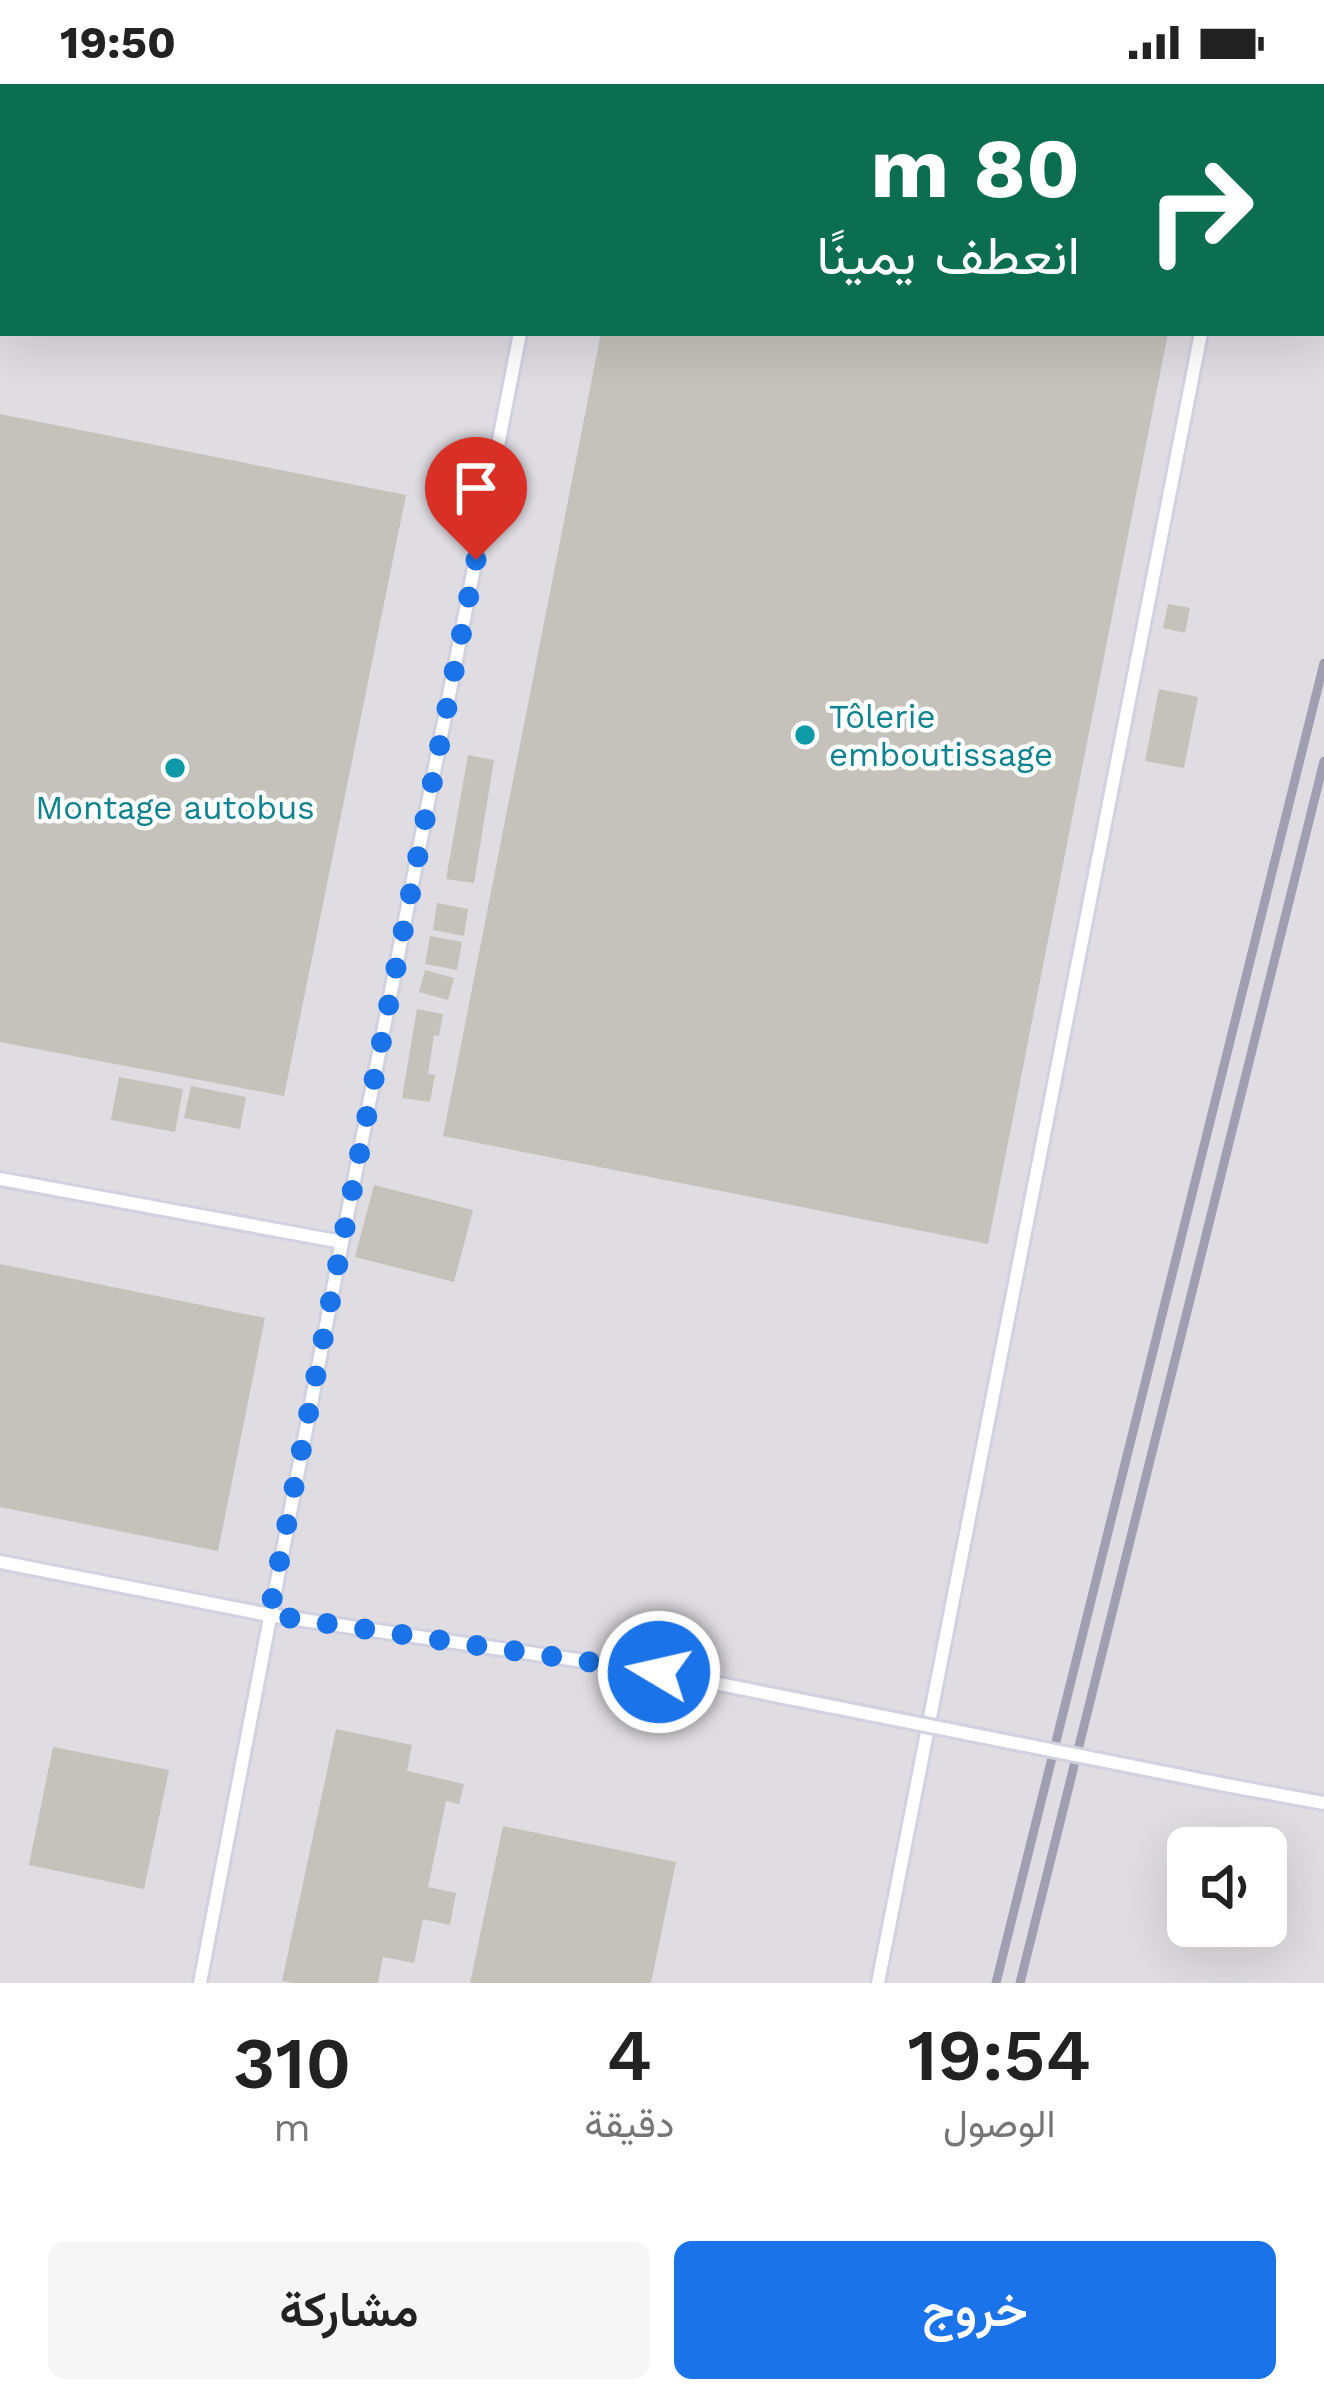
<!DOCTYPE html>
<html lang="ar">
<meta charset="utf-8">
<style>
body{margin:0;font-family:"Work Sans",Vazirmatn,sans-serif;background:#f6f6f6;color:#222;direction:rtl;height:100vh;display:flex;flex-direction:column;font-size:45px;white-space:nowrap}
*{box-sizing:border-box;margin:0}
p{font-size:39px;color:#767676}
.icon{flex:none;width:66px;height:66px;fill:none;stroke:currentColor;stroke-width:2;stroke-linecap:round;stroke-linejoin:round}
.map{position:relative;height:1899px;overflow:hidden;direction:ltr}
.side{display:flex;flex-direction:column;background:#fff;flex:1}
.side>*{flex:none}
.banner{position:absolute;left:0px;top:0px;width:1326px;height:252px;box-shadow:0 12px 48px #0002;direction:rtl;background:#0b6e4f;color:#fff;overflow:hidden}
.controls{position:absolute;left:1167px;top:1743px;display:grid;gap:24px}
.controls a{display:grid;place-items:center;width:120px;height:120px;border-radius:18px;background:#fff;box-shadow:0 12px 48px #0002;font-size:60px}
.pin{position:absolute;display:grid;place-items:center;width:102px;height:102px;color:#fff;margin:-123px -51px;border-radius:50% 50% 50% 0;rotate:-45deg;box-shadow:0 0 12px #0007}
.pin .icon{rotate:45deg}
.me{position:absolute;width:132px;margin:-66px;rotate:279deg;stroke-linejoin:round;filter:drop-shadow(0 0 9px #0008)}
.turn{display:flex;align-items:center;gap:42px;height:252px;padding:0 48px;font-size:54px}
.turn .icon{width:156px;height:156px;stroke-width:2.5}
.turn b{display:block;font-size:84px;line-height:102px}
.eta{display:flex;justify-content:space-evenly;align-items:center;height:204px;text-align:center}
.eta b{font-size:72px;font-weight:600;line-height:84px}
.button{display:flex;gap:24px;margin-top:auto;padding:24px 48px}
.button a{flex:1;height:138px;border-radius:18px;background:#1a73e8;color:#fff;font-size:48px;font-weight:600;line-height:138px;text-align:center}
.button a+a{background:#f6f6f6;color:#222}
.status{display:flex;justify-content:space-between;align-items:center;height:84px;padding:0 60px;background:#fff;direction:ltr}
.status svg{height:33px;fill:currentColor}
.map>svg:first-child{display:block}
.industrial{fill:#dfdce2;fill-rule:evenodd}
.building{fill:#c5c2bb}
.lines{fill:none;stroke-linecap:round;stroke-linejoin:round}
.lane-casing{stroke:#d1d1e0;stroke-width:18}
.lane{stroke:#fff;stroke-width:12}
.rail{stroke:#a09fb1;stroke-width:9}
.lane-bridge-casing{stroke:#d1d1e0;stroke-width:18;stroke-linecap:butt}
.lane-bridge{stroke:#fff;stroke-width:12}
.route{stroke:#1a73e8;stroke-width:21;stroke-dasharray:0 37.8}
.culture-dot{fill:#0f9aa8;stroke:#fff;stroke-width:4.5}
.labels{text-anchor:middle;stroke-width:9;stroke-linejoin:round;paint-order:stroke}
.culture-label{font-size:33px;fill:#0d838f;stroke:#fff;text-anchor:start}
</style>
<div class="status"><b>19:50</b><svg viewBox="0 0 49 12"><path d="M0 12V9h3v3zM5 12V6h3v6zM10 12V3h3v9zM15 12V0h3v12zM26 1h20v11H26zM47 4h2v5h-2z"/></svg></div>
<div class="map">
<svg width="1324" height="1899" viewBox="0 0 1324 1899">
<rect width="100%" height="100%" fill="#e9e6dc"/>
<path class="industrial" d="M0,0H1324V1899H0ZM3,3H1323V249H3ZM1188,1764H1266V1842H1188Z"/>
<g class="building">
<path d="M601,249H1168L988,1160L443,1052Z"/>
<path d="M0,330L406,411L284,1012L0,958Z"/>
<path d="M1168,520L1190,524L1185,549L1163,544Z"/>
<path d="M1159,605L1198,613L1184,684L1145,677Z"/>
<path d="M468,671L494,676L474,799L446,795Z"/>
<path d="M437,819L468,825L464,852L433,846Z"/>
<path d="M430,852L462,858L457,886L425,880Z"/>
<path d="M425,886L454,894L448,916L419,908Z"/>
<path d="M417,925L443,930L439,952L434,951L428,990L435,991L430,1018L402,1014Z"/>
<path d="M119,993L183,1005L175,1048L111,1036Z"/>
<path d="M191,1002L246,1013L240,1045L184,1034Z"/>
<path d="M374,1101L473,1126L454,1198L355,1173Z"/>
<path d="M0,1180L265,1234L218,1467L0,1423Z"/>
<path d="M336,1645L412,1661L407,1687L464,1700L459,1720L446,1717L428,1803L456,1809L450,1841L423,1835L414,1879L383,1873L378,1899H293L282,1897Z"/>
<path d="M53,1663L169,1686L144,1805L29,1781Z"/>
<path d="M503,1742L676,1778L651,1899H470Z"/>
</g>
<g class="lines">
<defs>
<g id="lane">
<path d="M0,1L10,3"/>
<path d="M569,3L570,0"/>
<path d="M1249,3V0"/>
<path d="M0,124L3,125"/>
<path d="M0,1095L342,1158"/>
<path d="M0,1478L269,1531L659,1588"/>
<path d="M1231,1702L1324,1719"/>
<path d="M200,1899L342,1158L520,249"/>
<path d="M878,1899L1201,249"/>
</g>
</defs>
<use href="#lane" class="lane-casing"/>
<use href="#lane" class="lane"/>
<g class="rail">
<path d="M996,1899L1324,579"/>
<path d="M1020,1899L1324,677"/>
</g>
<defs>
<path id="lane-bridge" d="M659,1588L1231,1702"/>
</defs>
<use href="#lane-bridge" class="lane-bridge-casing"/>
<use href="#lane-bridge" class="lane-bridge"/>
</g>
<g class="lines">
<path class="route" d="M476,476L269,1531L659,1588"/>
</g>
<g class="culture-dot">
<circle cx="805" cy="651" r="12"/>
<circle cx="175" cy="684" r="12"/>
</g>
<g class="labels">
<g class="culture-label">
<text x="829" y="644">Tôlerie<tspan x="829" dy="38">emboutissage</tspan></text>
<text x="175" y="735" text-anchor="middle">Montage autobus</text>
</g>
</g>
</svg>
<div class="controls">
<a><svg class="icon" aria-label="sound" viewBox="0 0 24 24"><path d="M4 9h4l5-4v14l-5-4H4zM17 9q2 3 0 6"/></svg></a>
</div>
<div class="pin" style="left:476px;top:476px;background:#d93025"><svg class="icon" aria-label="arrive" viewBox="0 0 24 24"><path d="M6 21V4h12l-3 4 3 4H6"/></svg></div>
<svg class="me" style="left:659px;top:1588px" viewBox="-20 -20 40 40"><circle r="17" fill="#1a73e8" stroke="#fff" stroke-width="3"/><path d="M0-11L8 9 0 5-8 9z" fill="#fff"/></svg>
<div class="banner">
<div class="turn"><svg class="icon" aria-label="right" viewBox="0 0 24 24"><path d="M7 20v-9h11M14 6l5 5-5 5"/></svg><div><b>80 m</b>انعطف يمينًا</div></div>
</div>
</div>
<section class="side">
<div class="eta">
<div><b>19:54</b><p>الوصول</p></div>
<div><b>4</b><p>دقيقة</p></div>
<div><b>310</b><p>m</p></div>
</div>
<div class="button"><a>خروج</a><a>مشاركة</a></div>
</section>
